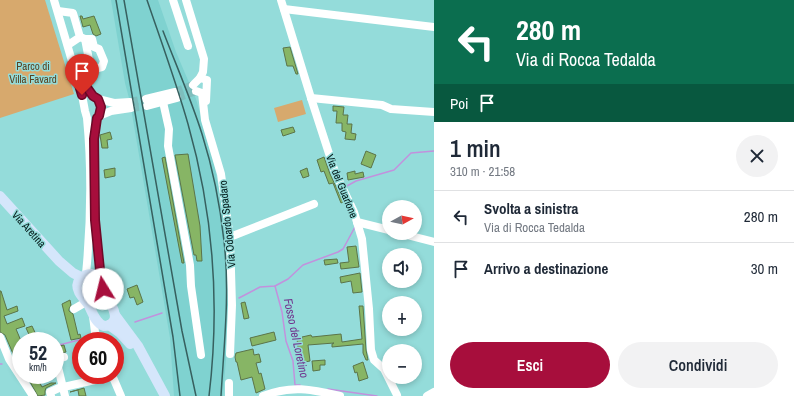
<!DOCTYPE html>
<html lang="it">
<meta charset="utf-8">
<style>
body{margin:0;font-family:"Archivo Narrow",sans-serif;background:#f2f2f3;color:#1f2937;height:100vh;display:flex;flex-direction:column;font-size:15px;white-space:nowrap}
*{box-sizing:border-box;margin:0}
p{font-size:13px;color:#747a83}
.icon{flex:none;width:22px;height:22px;fill:none;stroke:currentColor;stroke-width:2;stroke-linecap:round;stroke-linejoin:round}
.map{position:relative;flex:1;overflow:hidden}
.sheet{display:flex;flex-direction:column;background:#fff;width:360px}
.sheet>*{flex:none}
.top-card{background:#0b6e4f;color:#fff;overflow:hidden}
.needle{width:26px;rotate:82deg}
.tools{position:absolute;left:382px;top:200px;display:grid;gap:8px}
.tools a{display:grid;place-items:center;width:40px;height:40px;border-radius:50%;background:#fff;box-shadow:0 2px 6px #0003;font-size:20px}
.speed{position:absolute;left:12px;top:332px;display:flex;gap:8px;font-size:20px;font-weight:700;text-align:center}
.speed>*{display:grid;place-content:center;width:52px;height:52px;border-radius:50%;background:#fff;box-shadow:0 2px 6px #0003;line-height:1}
.speed small{font-size:10px;font-weight:400}
.speed .limit{border:6px solid #d22;background:#fff;color:#111}
.pin{position:absolute;display:grid;place-items:center;width:34px;height:34px;color:#fff;margin:-41px -17px;border-radius:50% 50% 50% 0;rotate:-45deg;box-shadow:0 0 4px #0007}
.pin .icon{rotate:45deg}
.me{position:absolute;width:44px;margin:-22px;rotate:351deg;stroke-linejoin:round;filter:drop-shadow(0 0 3px #0008)}
.turn{display:flex;align-items:center;gap:14px;height:84px;padding:0 16px;font-size:18px}
.turn .icon{width:52px;height:52px;stroke-width:2.5}
.turn b{display:block;font-size:28px;line-height:34px}
.then{display:flex;align-items:center;height:38px;padding:0 16px;background:#0003;gap:8px;font-size:15px}
.round{display:grid;place-items:center;flex:none;width:42px;height:42px;border-radius:21px;background:#f2f2f3}
.overview{display:flex;align-items:center;justify-content:space-between;height:68px;padding:0 16px}
h1{font-size:24px;font-weight:600;line-height:30px}
.button{display:flex;gap:8px;margin-top:auto;padding:8px 16px}
.button a{flex:1;height:46px;border-radius:24px;background:#a70e3c;color:#fff;font-size:16px;font-weight:600;line-height:46px;text-align:center}
.button a+a{background:#f2f2f3;color:#1f2937}
ul{padding:0;list-style:none}
li{display:flex;align-items:center;gap:12px;height:52px;padding:0 16px;border-top:1px solid #e0e1e3}
li div{flex:1}
li b{display:block;font-size:15px}
li em{font-style:normal}
main{display:flex;flex:1;min-height:0}
.map>svg:first-child{display:block}
.built{fill:#7fd2d0}
.green{fill:#d7a96d}
.lines{fill:none;stroke-linecap:round;stroke-linejoin:round}
.stream{stroke:#c291dd;stroke-width:1.5}
.building{fill:#87b565;stroke:#5b7449}
.minor-tunnel{stroke:#7ebebd;stroke-width:8;stroke-dasharray:8 4;stroke-linecap:butt}
.minor{stroke:#fff;stroke-width:8}
.major{stroke:#d5e6fb;stroke-width:10}
.rail{stroke:#37605f;stroke-width:1.5}
.route-casing{stroke:#6d0927;stroke-width:10}
.route{stroke:#a70e3c;stroke-width:7}
.labels{text-anchor:middle;stroke-width:3;stroke-linejoin:round;paint-order:stroke}
.park-label{font-size:11px;fill:#59411f;stroke:#94dcda}
.street-label{font-size:11px;fill:#001717;stroke:#94dcda}
.water-label{font-size:12px;font-style:italic;fill:#71358e;stroke:#94dcda}
</style>
<main>
<div class="map">
<svg width="434" height="396" viewBox="0 0 434 396">
<rect width="100%" height="100%" fill="#94dcda"/>
<path class="built" d="M111,0H158L176,52L196,99L213,158L226,229L229,294L227,348L223,396H174L170,338L130,102L125,83Z"/>
<g class="green">
<path d="M0,0H45L74,94L0,118Z"/>
<path d="M302,100L306,114L278,122L274,108Z"/>
</g>
<g class="lines">
<g class="stream">
<path d="M345,187L356,181L394,170L411,153L434,151"/>
<path d="M275,286L282,312L286,341L293,361L295,385H300"/>
<path d="M239,298L260,287L275,286L288,279L303,265L338,252L343,249L355,227"/>
<path d="M135,322L162,313"/>
<path d="M55,346L91,337"/>
<path d="M0,364H2"/>
<path d="M328,389L377,396"/>
</g>
</g>
<g class="building">
<path d="M80,16H82L83,19L94,16L101,34L96,36L93,34L90,25L83,27Z"/>
<path d="M290,47L298,74H296L293,66H287L283,48Z"/>
<path d="M333,106L344,107L343,115H348L347,124H352L351,133L356,134L355,140L345,139L346,132L342,131V123H336L337,111H333Z"/>
<path d="M293,127L295,132L283,136L281,130Z"/>
<path d="M110,132L112,139L107,140L108,148H102L100,135Z"/>
<path d="M366,151L376,155L371,168L361,164Z"/>
<path d="M188,154L200,226L202,261H197L196,255H194L175,155Z"/>
<path d="M165,157L184,263H182L162,158Z"/>
<path d="M324,157L330,174L343,202L341,203L333,183L329,184L324,171L321,172L317,160Z"/>
<path d="M115,168V176L105,178L104,170Z"/>
<path d="M307,168L309,176L303,178L300,171Z"/>
<path d="M355,171V174L363,172L364,177L348,180L347,173Z"/>
<path d="M356,246L359,267L341,269L340,263L349,262L347,247Z"/>
<path d="M337,259L338,263L325,265L324,260Z"/>
<path d="M360,273L362,292L353,293L351,281L341,283L340,277Z"/>
<path d="M137,285L143,302L137,305L134,297L130,298L127,289Z"/>
<path d="M0,291H1L7,310L17,306L18,311L4,316L7,324L22,318L25,326L16,329L21,341V367L14,356L5,335L0,332Z"/>
<path d="M70,300L71,305L69,309V311L73,314L78,335L80,334L81,338L71,340L62,304Z"/>
<path d="M245,302L249,318L244,319L241,303Z"/>
<path d="M359,306H363L366,350L368,360H366L363,353V344L332,347V344L334,343L308,345L310,361L300,363L297,339H302V337L311,335L312,337L341,334L342,342L362,339Z"/>
<path d="M32,326L39,341H32L26,328Z"/>
<path d="M274,332L276,340L252,346L250,338Z"/>
<path d="M64,345L66,352L55,354V347Z"/>
<path d="M253,349L254,355L259,354L261,362L256,363L259,374L261,373L265,389L256,393L252,377L241,380L237,362H236L235,357L236,353Z"/>
<path d="M325,360V365H320V370L313,371L312,361Z"/>
<path d="M363,362L368,378L359,381L357,372L355,373L353,366Z"/>
<path d="M26,375H28L32,381L37,378L42,387L51,383H56L46,388L45,391V395L38,396Z"/>
<path d="M84,388L86,396H79L78,390L70,392Z"/>
</g>
<g class="lines">
<g class="minor-tunnel">
<path d="M175,92L193,85"/>
<path d="M177,98L196,91"/>
<path d="M130,102L146,99"/>
<path d="M131,108L147,106"/>
</g>
<g class="minor">
<path d="M54,0L82,95L85,111L87,118C92,170 91,222 86,274"/>
<path d="M173,0L188,46"/>
<path d="M186,0L204,59L203,72L200,78L193,85"/>
<path d="M281,0L311,98L335,172L354,212L362,239L369,309L371,350L374,360L384,369L397,395"/>
<path d="M284,9L434,27"/>
<path d="M58,11L73,13L80,37L68,45"/>
<path d="M80,37L85,39L90,65L94,69L102,67L104,61L99,49L94,47L92,39H85"/>
<path d="M79,76L93,96L98,99L100,104V113L97,118L95,130L94,145"/>
<path d="M200,78L207,80L206,101"/>
<path d="M196,91L202,93L205,120L221,174L230,237L232,305L230,354"/>
<path d="M311,98L382,105L391,109L434,112"/>
<path d="M98,99L114,103L130,102"/>
<path d="M146,99L175,92"/>
<path d="M163,102L169,129L168,146L190,265L191,286L201,355"/>
<path d="M147,106L177,98"/>
<path d="M99,116L111,111L131,108"/>
<path d="M95,213V230L101,280"/>
<path d="M357,222L389,230"/>
<path d="M399,233L434,242"/>
<path d="M230,237L314,204"/>
<path d="M74,309L86,302"/>
<path d="M93,316L95,332L99,341"/>
<path d="M0,337L9,359L33,396"/>
<path d="M64,357L56,359L65,396"/>
<path d="M112,375L121,396"/>
<path d="M229,383V396"/>
<path d="M51,396L50,392L59,388L113,376"/>
<path d="M263,396C291,385 311,389 340,396"/>
<path d="M427,396L434,392"/>
</g>
<g class="major">
<path d="M0,196L59,261L73,273L81,277"/>
<path d="M92,274C95,275 97,276 99,279C102,282 102,286 103,290C107,298 121,316 112,323C110,325 107,326 104,326C95,323 92,311 88,304C85,300 81,296 79,292C74,282 82,274 92,274Z"/>
<path d="M115,315L138,346L165,396"/>
<path d="M109,325L120,333L130,344"/>
</g>
<g class="rail">
<path d="M116,0L173,337L180,396"/>
<path d="M124,0L182,331L196,396"/>
<path d="M147,0C161,41 176,82 188,124C213,212 220,305 209,396"/>
<path d="M163,31C176,65 191,99 202,134C213,169 220,204 224,241C230,293 224,344 221,396"/>
</g>
</g>
<g class="lines">
<defs>
<path id="route" d="M82,95L75,71L93,96L98,99L101,107L99,116L97,118L94,139L95,220L101,280L103,289"/>
</defs>
<use href="#route" class="route-casing"/>
<use href="#route" class="route"/>
</g>
<g class="labels">
<g class="park-label">
<text x="33" y="70">Parco di<tspan x="33" dy="13">Villa Favard</tspan></text>
</g>
<g class="street-label">
<text transform="translate(342 186) rotate(68)" y="4">Via del Guarlone</text>
<text transform="translate(227 224) rotate(-96)" y="4">Via Odoardo Spadaro</text>
<text transform="translate(29 229) rotate(48)" y="4">Via Aretina</text>
</g>
<g class="water-label">
<text transform="translate(296 338) rotate(78)" y="4">Fosso del Loretino</text>
</g>
</g>
</svg>
<div class="tools">
<a><svg class="needle" viewBox="-14 -14 28 28"><path d="M0-13l5 13h-10z" fill="#e53935"/><path d="M0 13l5-13h-10z" fill="#747a83"/></svg></a>
<a><svg class="icon" aria-label="sound" viewBox="0 0 24 24"><path d="M4 9h4l5-4v14l-5-4H4zM17 9q2 3 0 6"/></svg></a>
<a>+</a>
<a>−</a>
</div>
<div class="speed"><div>52<small>km/h</small></div><div class="limit">60</div></div>
<div class="pin" style="left:82px;top:95px;background:#d93025"><svg class="icon" aria-label="arrive" viewBox="0 0 24 24"><path d="M6 21V4h12l-3 4 3 4H6"/></svg></div>
<svg class="me" style="left:103px;top:289px" viewBox="-20 -20 40 40"><circle r="19" fill="#fff"/><path d="M0-13L10 11 0 6-10 11z" fill="#a70e3c"/></svg>
</div>
<section class="sheet">
<div class="top-card">
<div class="turn"><svg class="icon" aria-label="left" viewBox="0 0 24 24"><path d="M17 20v-9H6M10 6l-5 5 5 5"/></svg><div><b>280 m</b>Via di Rocca Tedalda</div></div>
<div class="then">Poi<svg class="icon" aria-label="arrive" viewBox="0 0 24 24"><path d="M6 21V4h12l-3 4 3 4H6"/></svg></div>
</div>
<div class="overview"><div><h1>1 min</h1><p>310 m · 21:58</p></div><a class="round"><svg class="icon" aria-label="close" viewBox="0 0 24 24"><path d="M6 6l12 12M18 6L6 18"/></svg></a></div>
<ul>
<li><svg class="icon" aria-label="left" viewBox="0 0 24 24"><path d="M17 20v-9H6M10 6l-5 5 5 5"/></svg><div><b>Svolta a sinistra</b><p>Via di Rocca Tedalda</p></div><em>280 m</em></li>
<li><svg class="icon" aria-label="arrive" viewBox="0 0 24 24"><path d="M6 21V4h12l-3 4 3 4H6"/></svg><div><b>Arrivo a destinazione</b></div><em>30 m</em></li>
</ul>
<div class="button"><a>Esci</a><a>Condividi</a></div>
</section>
</main>
